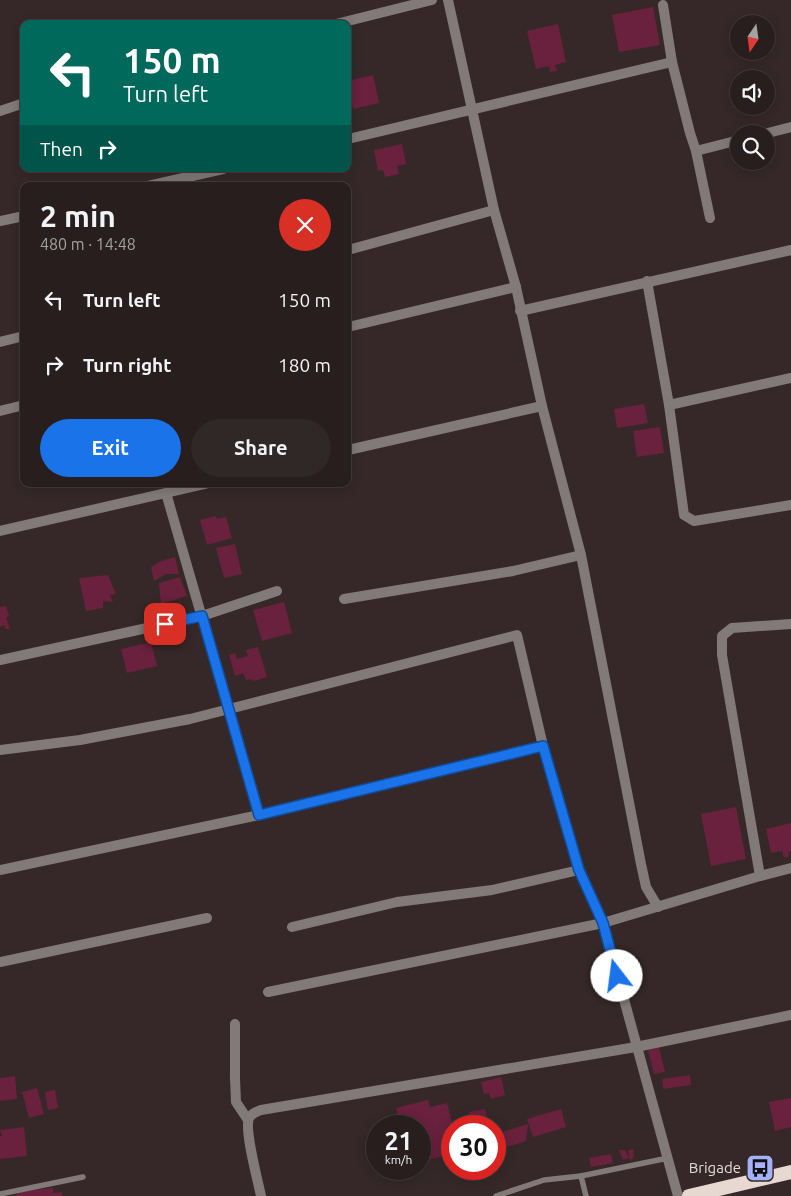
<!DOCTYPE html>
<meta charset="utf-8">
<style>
body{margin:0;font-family:Ubuntu,sans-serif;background:#302727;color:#f1f3f6;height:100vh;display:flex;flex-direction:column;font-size:19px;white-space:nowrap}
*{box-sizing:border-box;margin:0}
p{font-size:16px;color:#a5a2a4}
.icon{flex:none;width:28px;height:28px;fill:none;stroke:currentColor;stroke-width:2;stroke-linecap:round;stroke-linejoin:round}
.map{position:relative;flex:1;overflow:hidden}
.side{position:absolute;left:20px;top:182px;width:331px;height:305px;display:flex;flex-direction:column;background:#281e1e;border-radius:10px;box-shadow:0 2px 12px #0003,0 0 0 1px #443c3c}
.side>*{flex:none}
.top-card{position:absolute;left:20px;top:20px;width:331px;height:152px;border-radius:10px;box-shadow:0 2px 12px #0003,0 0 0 1px #443c3c;background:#00695c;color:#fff;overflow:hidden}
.needle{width:32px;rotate:193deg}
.fabs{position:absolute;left:730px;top:15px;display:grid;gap:10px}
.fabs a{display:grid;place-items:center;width:45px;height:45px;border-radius:50%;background:#281e1e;box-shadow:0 2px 12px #0003,0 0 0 1px #443c3c;font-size:25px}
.speed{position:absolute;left:366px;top:1115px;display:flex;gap:10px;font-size:25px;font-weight:700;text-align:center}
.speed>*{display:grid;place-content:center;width:65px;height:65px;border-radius:50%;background:#281e1e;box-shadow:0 2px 12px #0003,0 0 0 1px #443c3c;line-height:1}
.speed small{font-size:12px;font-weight:400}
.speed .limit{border:8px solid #d22;background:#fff;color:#111}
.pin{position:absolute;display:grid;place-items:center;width:42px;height:42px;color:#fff;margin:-21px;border-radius:10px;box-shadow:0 2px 8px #0006}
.me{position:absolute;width:55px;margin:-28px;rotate:345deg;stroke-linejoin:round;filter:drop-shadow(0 0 4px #0008)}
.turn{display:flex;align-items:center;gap:18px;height:105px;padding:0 20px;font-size:22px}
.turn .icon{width:65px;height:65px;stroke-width:2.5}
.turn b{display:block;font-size:35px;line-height:42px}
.then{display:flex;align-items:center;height:48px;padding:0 20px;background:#0003;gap:10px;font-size:19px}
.round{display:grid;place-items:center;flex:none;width:52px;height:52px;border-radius:26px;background:#302727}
.head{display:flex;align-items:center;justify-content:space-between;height:85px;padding:0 20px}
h1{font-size:30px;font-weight:700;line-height:38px}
.primary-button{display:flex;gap:10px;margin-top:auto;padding:10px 20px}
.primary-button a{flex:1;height:58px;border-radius:30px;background:#1a73e8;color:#fff;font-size:20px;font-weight:700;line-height:58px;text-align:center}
.primary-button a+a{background:#302727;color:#f1f3f6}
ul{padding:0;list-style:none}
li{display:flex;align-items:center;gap:15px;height:65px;padding:0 20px}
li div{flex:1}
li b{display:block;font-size:19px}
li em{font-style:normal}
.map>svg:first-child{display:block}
.building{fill:#69213d}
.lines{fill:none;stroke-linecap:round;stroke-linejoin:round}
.service{stroke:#817a78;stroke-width:5.5}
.minor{stroke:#817a78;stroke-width:10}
.trunk{stroke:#e7d8d2;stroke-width:14}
.route-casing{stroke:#114b97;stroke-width:12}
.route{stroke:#1a73e8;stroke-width:9}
.labels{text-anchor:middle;stroke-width:5;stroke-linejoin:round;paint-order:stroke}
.poi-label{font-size:15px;fill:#e3dad9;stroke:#362828;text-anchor:end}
</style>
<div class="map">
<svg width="791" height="1196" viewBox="0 0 791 1196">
<rect width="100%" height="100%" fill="#362828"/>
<g class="building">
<path d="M653,7L660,45L619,52L612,15Z"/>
<path d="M558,24L566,62L555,65L557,71L550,72L549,66L536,69L527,31Z"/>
<path d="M373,75L379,103L353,109L348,81Z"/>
<path d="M402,144L406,164L397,166L399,174L385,177L383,170L378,171L374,150Z"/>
<path d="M644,404L648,423L617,428L614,409Z"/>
<path d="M660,427L664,453L637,457L633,431Z"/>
<path d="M216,516L217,519L226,517L232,538L207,545L200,520Z"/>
<path d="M235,544L242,574L224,578L216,548Z"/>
<path d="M175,557L179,574H166L154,581L151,567L161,561Z"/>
<path d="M108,575L116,594L110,595L113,602L103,601V608L86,611L79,578Z"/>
<path d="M180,577L187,596L161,604L159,583Z"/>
<path d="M284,602L292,633L262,641L253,610Z"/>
<path d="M6,606L9,616L6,618L10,629H6L4,625L0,627V607Z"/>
<path d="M151,642L157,666L127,673L121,649Z"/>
<path d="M258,647L267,677L254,681L251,679L246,680L243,673L235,676L229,655L235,653L237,659L248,656L246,650Z"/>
<path d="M736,807L746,859L711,866L701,814Z"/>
<path d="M791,823V851L788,852L789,856L784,858L782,851L771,853L766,829Z"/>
<path d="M659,1047L665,1072L654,1074L648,1050Z"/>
<path d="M690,1075L691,1085L663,1089L662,1079Z"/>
<path d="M15,1076L17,1099L0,1101V1078Z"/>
<path d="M501,1077L505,1095L491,1099L489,1093L484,1094L481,1082Z"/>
<path d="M37,1088L44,1114L29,1118L22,1092Z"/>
<path d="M55,1090L58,1108L48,1110L45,1092Z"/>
<path d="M791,1098V1127L775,1131L769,1102Z"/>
<path d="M428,1100L430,1107L447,1103L453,1126L452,1154L423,1161L420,1151V1126H414L413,1125L400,1126L396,1108Z"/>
<path d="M485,1109L489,1126H463L461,1118L470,1116L469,1112Z"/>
<path d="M561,1109L566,1127L533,1137L527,1119Z"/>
<path d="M528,1124L526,1141L507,1147L502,1132Z"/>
<path d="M24,1127L27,1156L0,1159V1136H2L0,1130Z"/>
<path d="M633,1149L634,1157L630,1161L628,1150Z"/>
<path d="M619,1150H625L629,1158L623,1160Z"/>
<path d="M611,1154L613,1163L591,1167L589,1158Z"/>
<path d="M53,1188V1193L62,1192V1196H17V1191Z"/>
</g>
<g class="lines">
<g class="service">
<path d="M581,1176L586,1196"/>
<path d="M0,1194L83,1177"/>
<path d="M496,1196L544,1180L581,1176L668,1158"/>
</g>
<g class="minor">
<path d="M448,0L494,210L516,287L542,406L581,555L641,864L646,887L658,907"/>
<path d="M663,5L672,62L690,133L696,151L710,218"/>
<path d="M336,24L432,0"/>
<path d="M0,111L24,103"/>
<path d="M764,134L791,127"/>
<path d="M348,139L672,62"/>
<path d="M696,151L739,140"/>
<path d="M148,186L223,169"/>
<path d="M0,221L24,216"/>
<path d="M348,250L494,210"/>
<path d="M647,281L669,405L684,515L694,521L791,505"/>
<path d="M520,311L791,250"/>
<path d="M348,327L516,287"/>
<path d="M0,342L24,336"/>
<path d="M669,405L791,378"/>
<path d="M0,411L24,405"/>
<path d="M348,450L542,406"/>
<path d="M166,493L259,815"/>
<path d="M0,531L205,484"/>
<path d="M344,599L513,571L581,555"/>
<path d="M0,660L202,616L277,591"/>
<path d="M0,750L80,740L190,719L517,635L543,746L579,870L603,923L268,992"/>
<path d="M0,870L259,815L543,746"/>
<path d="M760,876L722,655V636L732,628L791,624"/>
<path d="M292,927L397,902L492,890L579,870"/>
<path d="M0,962L207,918"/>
<path d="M235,1024V1078L236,1102L248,1120"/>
<path d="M261,1196C258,1181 244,1130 249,1118C252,1113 256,1112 261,1110L636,1047L791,1015"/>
<path d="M678,1196L603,923L760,876L791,868"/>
</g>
<path class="trunk" d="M689,1196L791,1172"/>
</g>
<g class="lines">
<defs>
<path id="route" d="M165,624L202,616L259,815L543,746L579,870L603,923L617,976"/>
</defs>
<use href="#route" class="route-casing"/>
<use href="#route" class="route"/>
</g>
<defs>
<symbol id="bus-square" viewBox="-11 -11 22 22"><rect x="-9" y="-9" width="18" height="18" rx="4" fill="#a6b1fc" stroke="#362828"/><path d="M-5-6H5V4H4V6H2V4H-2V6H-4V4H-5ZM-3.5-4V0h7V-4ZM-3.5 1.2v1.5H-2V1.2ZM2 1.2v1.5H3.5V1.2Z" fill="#111"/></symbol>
</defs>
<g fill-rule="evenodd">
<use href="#bus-square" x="744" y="1152" width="32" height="32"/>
</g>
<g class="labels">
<g class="poi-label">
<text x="741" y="1173">Brigade</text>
</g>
</g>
</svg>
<div class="fabs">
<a><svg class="needle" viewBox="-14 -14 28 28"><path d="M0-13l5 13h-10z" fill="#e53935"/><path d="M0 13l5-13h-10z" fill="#a5a2a4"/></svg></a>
<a><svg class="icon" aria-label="sound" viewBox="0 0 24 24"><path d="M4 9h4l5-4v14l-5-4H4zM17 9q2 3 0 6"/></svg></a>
<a><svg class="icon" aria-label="search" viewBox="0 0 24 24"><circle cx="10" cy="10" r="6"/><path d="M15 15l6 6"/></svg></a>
</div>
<div class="speed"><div>21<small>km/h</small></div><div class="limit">30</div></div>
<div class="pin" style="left:165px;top:624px;background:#d93025"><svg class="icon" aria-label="arrive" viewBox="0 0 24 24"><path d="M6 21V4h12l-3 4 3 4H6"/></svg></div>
<svg class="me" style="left:617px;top:976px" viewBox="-20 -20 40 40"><circle r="19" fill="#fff"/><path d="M0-13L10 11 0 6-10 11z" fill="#1a73e8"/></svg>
<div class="top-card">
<div class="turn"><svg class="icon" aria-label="left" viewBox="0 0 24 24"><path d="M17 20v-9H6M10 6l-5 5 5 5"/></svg><div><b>150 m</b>Turn left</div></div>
<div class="then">Then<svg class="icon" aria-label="right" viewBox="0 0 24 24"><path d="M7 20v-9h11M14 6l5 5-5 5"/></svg></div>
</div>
<section class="side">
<div class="head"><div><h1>2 min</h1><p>480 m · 14:48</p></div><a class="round" style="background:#d93025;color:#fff"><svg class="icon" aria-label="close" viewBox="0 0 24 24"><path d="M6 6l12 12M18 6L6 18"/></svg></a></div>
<ul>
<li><svg class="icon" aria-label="left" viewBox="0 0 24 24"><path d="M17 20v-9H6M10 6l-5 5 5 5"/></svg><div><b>Turn left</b></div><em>150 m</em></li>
<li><svg class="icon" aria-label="right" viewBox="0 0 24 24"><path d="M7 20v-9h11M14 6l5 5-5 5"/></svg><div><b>Turn right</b></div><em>180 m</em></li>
</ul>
<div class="primary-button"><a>Exit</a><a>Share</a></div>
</section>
</div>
